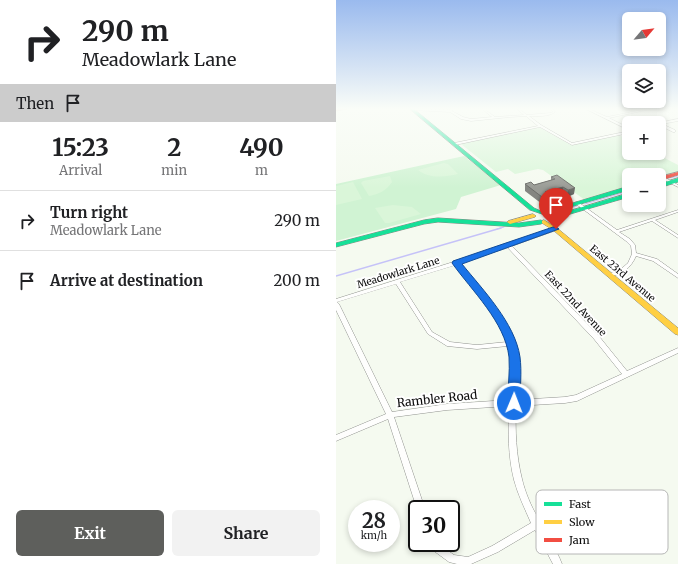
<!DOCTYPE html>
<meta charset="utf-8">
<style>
body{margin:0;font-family:Merriweather,serif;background:#f2f2f2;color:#202124;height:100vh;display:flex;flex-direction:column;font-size:15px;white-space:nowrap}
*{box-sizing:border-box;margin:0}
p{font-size:13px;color:#757577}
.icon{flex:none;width:22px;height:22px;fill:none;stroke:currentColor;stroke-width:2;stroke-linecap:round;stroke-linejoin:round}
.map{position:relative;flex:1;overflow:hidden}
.details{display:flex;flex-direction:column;background:#fff;width:336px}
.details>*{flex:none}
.banner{background:#fff;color:#202124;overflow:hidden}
.needle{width:26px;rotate:61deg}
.buttons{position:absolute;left:286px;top:12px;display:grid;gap:8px}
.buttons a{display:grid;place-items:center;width:44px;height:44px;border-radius:6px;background:#fff;box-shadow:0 2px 6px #0003;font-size:20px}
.speed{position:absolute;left:12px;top:500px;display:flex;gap:8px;font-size:20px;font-weight:700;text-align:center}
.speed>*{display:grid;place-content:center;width:52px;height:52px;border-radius:50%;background:#fff;box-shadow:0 2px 6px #0003;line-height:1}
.speed small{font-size:10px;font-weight:400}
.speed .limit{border:2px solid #111;border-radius:6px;background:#fff;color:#111}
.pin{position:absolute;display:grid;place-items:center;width:34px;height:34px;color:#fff;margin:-41px -17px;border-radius:50% 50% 50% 0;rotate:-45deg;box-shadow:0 0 4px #0007}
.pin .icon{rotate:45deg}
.me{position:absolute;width:44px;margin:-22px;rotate:1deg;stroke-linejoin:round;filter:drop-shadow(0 0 3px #0008)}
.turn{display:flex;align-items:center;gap:14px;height:84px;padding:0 16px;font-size:18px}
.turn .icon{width:52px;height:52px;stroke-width:2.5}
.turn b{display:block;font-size:28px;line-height:34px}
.then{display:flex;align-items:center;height:38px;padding:0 16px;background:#0003;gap:8px;font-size:15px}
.eta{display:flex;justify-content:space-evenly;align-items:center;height:68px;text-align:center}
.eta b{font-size:24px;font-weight:700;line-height:28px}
.cta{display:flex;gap:8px;margin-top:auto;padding:8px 16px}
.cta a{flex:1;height:46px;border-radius:6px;background:#5e5f5c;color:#fff;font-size:16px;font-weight:700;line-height:46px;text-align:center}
.cta a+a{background:#f2f2f2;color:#202124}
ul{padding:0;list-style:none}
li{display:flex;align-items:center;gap:12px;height:60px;padding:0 16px;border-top:1px solid #e0e0e0}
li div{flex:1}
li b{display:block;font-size:15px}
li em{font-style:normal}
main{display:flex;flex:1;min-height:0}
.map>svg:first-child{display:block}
.green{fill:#d0f3d3}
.pitch{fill:#daf6d9}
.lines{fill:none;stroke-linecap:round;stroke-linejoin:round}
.stream-far1{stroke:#c5c2f8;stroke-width:1}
.stream{stroke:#c5c2f8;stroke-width:1.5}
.street-casing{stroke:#91938f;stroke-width:1}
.fast-casing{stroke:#888a85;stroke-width:1}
.slow-casing{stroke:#888a85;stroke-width:1}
.jam-casing{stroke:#888a85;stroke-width:1}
.street{fill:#fefefd;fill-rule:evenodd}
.fast{fill:#16e098;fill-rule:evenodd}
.slow{fill:#ffcf43;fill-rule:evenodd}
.jam{fill:#f24e42;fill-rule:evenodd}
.wall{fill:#848681}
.shaded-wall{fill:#6c6d69}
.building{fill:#9a9c96;stroke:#6c6d69}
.route{fill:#1a73e8;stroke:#114b97}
.labels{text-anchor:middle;stroke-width:4;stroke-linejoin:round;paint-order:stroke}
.street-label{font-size:10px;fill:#0c0c0c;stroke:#fff}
.near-street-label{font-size:12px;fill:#0c0c0c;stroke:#fff}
.key{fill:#fff;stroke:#b6b6b6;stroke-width:1}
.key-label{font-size:11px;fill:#0c0c0c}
</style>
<main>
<section class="details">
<div class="banner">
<div class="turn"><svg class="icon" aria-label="right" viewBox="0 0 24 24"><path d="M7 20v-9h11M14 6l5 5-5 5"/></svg><div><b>290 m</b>Meadowlark Lane</div></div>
<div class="then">Then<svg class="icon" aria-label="arrive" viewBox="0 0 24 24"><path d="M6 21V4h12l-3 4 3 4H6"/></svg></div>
</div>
<div class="eta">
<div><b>15:23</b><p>Arrival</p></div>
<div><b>2</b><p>min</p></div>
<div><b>490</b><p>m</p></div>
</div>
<ul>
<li><svg class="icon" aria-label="right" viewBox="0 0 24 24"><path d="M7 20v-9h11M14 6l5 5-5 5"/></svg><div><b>Turn right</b><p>Meadowlark Lane</p></div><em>290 m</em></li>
<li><svg class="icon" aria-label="arrive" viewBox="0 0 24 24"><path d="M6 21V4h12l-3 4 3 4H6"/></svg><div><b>Arrive at destination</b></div><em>200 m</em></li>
</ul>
<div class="cta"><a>Exit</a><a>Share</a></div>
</section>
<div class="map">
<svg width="342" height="564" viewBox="0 0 342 564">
<rect width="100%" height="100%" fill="#f5faf0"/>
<path class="green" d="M128,156L165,185L125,197L120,209L0,241V184Z"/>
<g class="pitch">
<path d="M203,127L235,145L283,135L293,140V153H319L342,165V172L323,178V175H293V187L249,200L207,170L202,169L179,174L172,169L160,172L125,144Z"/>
<path d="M108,163L112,164L122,174C109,177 93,179 82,170Z"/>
<path d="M54,176L56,182C50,191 43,194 33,196L25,183L27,181Z"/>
<path d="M17,182L26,199L0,205V186Z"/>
<path d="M57,205L76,207L85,214L53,223H49L39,208Z"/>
</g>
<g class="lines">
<g class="stream-far1">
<path d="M335,178L342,176"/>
<path d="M323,182L328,180"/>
<path d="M249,204L293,191"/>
<path d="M218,213L241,206"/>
<path d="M161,229L168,227"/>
</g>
<path class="stream" d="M0,276L165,228"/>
<defs>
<g id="street">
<path d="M75,109L114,110V109H116V111L127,117L135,119L156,117L146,109H148L159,117L188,115L181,109H183L191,115L214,113L217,112L215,109H217L219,112C212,117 202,116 193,116L205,125L236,143L293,131V133L236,145L204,127L119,145L117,144L118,143L202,126L190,116L174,117L135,121L125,119L114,112L76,110Z"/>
<path d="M250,109H253L271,117L311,109H315L273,118L293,128V130Z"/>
<path d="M342,119V121L326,124L339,130V132H337L323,125V123Z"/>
<path d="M323,142L327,144L325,145L323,144Z"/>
<path d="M326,177H328L342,185V187L326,179Z"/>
<path d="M240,202H242L281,230L342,210V212L319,220L342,235V238L316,221L283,232L294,239L299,245L300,253L321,259L342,274V278L317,261L300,256C295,268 285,276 272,276V274L285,269L292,263L296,254L295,246L290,241L240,204Z"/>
<path d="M219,228H221V230L176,246L262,335L291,371L342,348V353L241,401L229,403L180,406C179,430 180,455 186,479C189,492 195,506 202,518C209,534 220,548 226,564H217L199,530L162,552L135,564H121L113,562L98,551L95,543H103L104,545L118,555L132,557L156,546L195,523C189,509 182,495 178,480C172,456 172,431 173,406L111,410L58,417L89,509H81L52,419L0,441V435L50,414L0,310V299L171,245ZM172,248L258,339L286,374L240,395L229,397L180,400L181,357L177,345L178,344L165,318L157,306L124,263ZM120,265C139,289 158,313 171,342L141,345L114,342L96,332L64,282ZM60,284L92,334L111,346L141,349L172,346L175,357L173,400L111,404L56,412L3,304L1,302Z"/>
</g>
<g id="fast">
<path d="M74,109H78L198,208L207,212L293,186V190L210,214H206L194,210Z"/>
<path d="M342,178V182L323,188V184Z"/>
<path d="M293,193V197L217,219L215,220L212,218L213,217Z"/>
<path d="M102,218L183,223L205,220L208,222L205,224L183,227L102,222L88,224L0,247V243L88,220Z"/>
</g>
<g id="slow">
<path d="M197,214L200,216L199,217L174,224L171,222L172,221Z"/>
<path d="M208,220L221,228L342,328V335L339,334L217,230L206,223V221Z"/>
</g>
<g id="jam">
<path d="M0,109H11L0,111Z"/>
<path d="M342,172V175L323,181V177Z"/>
</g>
</defs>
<use href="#street" class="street-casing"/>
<use href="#fast" class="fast-casing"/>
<use href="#slow" class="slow-casing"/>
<use href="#jam" class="jam-casing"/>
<use href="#street" class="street"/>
<use href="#fast" class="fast"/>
<use href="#slow" class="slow"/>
<use href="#jam" class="jam"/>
</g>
<path class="wall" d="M215,177L238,194L231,197L227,193L213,197V202L206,204L189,191V184L198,185L215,180Z"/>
<g class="shaded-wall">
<path d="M227,187V193L213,197V202L206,204V197L209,192Z"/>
<path d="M239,188L238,194L231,197L232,190Z"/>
</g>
<path class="building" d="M221,175L239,188L232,190L227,187L209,192L214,195L206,197L189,184L195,182L198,185L219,179L215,177Z"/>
<linearGradient id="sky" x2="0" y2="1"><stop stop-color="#9abaee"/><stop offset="0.58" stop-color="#fafdf8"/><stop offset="1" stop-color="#fafdf8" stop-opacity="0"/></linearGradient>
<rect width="342" height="188" fill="url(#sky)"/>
<path class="route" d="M217,227H220L223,229L126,264C147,290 179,323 184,357C186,372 184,388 184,403L182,407L178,408L173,407L171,403C172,388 174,372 173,357C169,322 136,291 116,263L117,261Z"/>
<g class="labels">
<g class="street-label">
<text transform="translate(62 272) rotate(-17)" y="4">Meadowlark Lane</text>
<text transform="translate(287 273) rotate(40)" y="4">East 23rd Avenue</text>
<text transform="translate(240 303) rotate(47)" y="4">East 22nd Avenue</text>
</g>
<g class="near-street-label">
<text transform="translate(101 399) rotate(-6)" y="4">Rambler Road</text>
</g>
</g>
<rect x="200" y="490" width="132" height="64" rx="6" class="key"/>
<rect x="208" y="502" width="18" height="4" fill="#16e098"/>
<rect x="208" y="520" width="18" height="4" fill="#ffcf43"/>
<rect x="208" y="538" width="18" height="4" fill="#f24e42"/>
<g class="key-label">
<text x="233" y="508">Fast</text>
<text x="233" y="526">Slow</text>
<text x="233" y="544">Jam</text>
</g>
</svg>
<div class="buttons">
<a><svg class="needle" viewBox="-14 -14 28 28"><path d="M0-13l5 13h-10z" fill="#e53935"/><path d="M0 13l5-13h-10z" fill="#757577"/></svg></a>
<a><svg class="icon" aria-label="layers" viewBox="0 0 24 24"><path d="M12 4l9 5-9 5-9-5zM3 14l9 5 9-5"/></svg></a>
<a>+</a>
<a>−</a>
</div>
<div class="speed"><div>28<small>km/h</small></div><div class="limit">30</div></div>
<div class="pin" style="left:220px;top:229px;background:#d93025"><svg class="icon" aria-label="arrive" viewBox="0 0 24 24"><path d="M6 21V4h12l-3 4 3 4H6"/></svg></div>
<svg class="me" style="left:178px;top:403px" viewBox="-20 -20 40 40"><circle r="17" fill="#1a73e8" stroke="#fff" stroke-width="3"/><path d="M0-11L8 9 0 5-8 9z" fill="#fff"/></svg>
</div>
</main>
